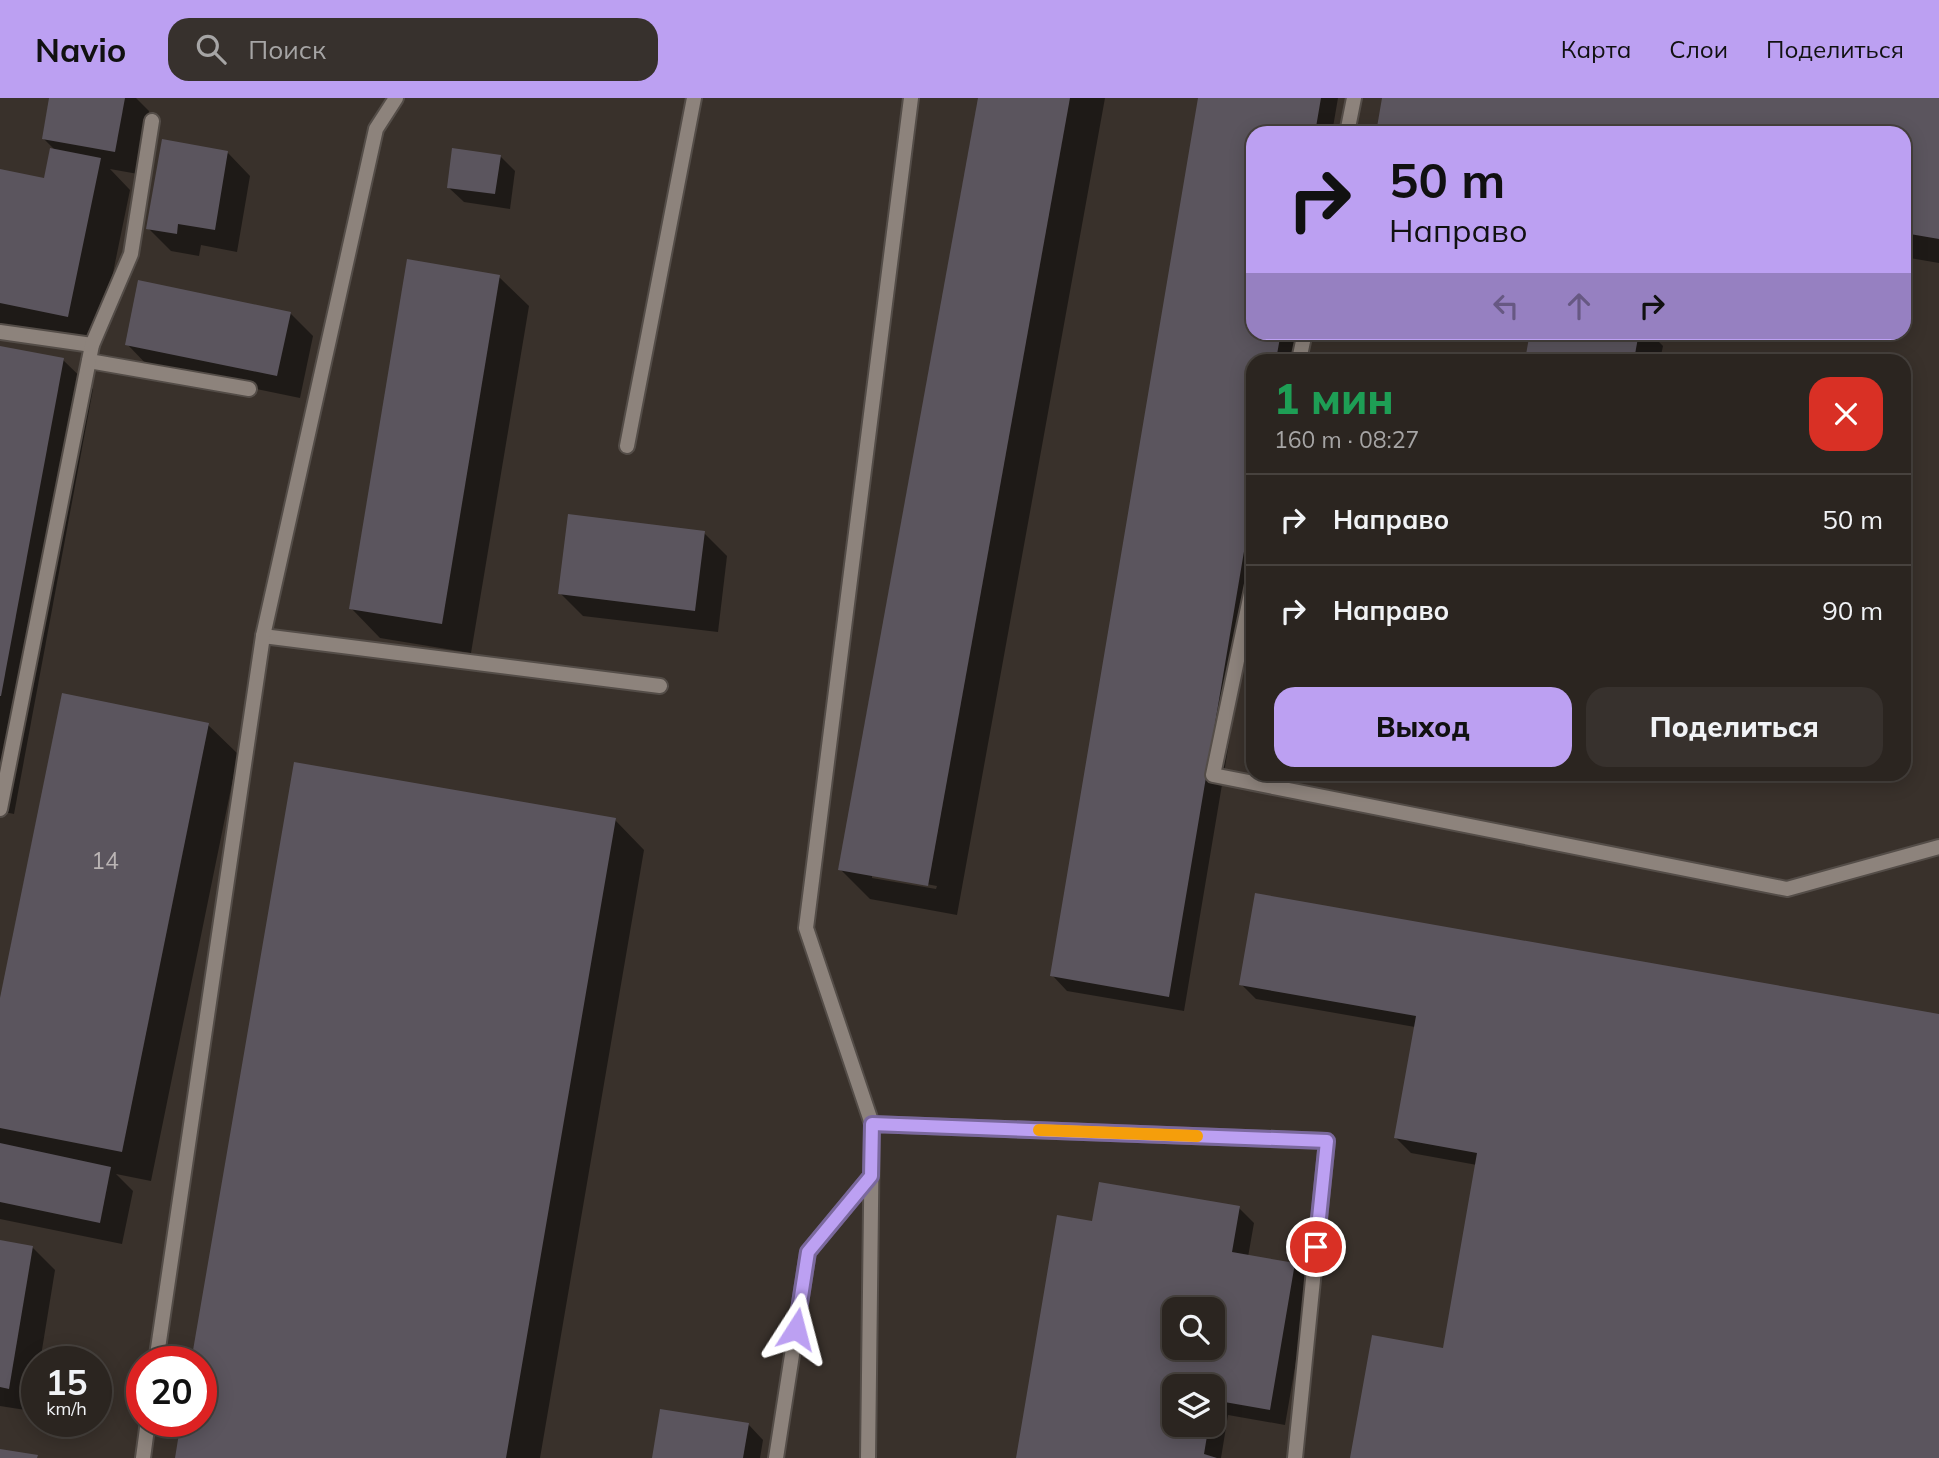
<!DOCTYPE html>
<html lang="ru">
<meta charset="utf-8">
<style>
body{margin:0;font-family:Mulish,sans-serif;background:#37312d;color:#f1f3f6;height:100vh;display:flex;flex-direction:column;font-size:26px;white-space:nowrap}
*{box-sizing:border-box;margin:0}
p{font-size:23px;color:#a6a5a5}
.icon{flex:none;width:38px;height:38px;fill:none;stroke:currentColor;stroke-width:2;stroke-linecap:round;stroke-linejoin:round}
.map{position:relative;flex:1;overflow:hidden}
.sheet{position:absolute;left:1246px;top:256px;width:665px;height:427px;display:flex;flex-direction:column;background:#2b2520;border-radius:21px;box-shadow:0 4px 18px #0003,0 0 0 2px #47423e}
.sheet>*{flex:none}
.hud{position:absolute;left:1246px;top:28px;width:665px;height:214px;border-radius:21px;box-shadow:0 4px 18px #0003,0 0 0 2px #47423e;background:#bca0f2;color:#111;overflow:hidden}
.buttons{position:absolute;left:1162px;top:1199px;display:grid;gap:14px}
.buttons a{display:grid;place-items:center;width:63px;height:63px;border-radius:14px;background:#2b2520;box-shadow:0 4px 18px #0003,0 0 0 2px #47423e;font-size:35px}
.speed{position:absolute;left:21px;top:1248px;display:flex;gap:14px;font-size:35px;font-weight:700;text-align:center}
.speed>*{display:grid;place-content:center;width:91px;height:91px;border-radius:50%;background:#2b2520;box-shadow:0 4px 18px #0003,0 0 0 2px #47423e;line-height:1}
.speed small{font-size:18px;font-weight:400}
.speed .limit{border:10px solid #d22;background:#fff;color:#111}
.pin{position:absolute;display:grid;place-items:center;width:60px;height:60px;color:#fff;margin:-30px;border:4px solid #fff;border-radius:50%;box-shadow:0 2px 7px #0007}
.me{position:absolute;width:77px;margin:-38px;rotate:9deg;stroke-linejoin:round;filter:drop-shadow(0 0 5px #0008)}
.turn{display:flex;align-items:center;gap:24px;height:147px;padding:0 28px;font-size:32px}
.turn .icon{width:91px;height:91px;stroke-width:2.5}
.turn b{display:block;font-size:49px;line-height:60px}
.lanes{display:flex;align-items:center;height:66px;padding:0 28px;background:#0003;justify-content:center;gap:35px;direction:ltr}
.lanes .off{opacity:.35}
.round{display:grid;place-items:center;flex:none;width:74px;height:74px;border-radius:21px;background:#37312d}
.headline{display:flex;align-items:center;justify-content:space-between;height:119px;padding:0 28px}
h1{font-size:42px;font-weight:800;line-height:52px;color:#1e9e55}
.cta{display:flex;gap:14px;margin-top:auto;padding:14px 28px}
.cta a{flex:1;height:80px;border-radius:21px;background:#bca0f2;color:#111;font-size:28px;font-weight:800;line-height:80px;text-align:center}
.cta a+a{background:#37312d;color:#f1f3f6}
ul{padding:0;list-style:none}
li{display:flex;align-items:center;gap:21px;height:91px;padding:0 28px;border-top:2px solid #47423e}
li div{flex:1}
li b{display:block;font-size:26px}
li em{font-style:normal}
header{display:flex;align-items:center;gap:42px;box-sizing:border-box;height:98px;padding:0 35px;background:#bca0f2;color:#111}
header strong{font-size:33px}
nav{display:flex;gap:38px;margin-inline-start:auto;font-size:24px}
.search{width:490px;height:63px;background:#37312d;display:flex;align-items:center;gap:18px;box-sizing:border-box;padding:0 24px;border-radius:21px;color:#a6a5a5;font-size:26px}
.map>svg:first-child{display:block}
.shadow{fill:#0007;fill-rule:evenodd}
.building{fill:#5b555e;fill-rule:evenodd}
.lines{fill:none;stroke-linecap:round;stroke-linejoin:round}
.service-casing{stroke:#544d48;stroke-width:18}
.service{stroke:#8d837c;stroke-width:14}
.route-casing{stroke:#7a689d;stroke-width:18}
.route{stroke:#bca0f2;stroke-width:12}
.slow{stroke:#f59e0b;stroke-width:12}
.labels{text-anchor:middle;stroke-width:7;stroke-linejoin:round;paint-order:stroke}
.number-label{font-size:23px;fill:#bab4b4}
</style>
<header>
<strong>Navio</strong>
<div class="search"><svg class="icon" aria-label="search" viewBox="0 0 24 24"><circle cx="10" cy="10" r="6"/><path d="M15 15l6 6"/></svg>Поиск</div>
<nav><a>Карта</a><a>Слои</a><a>Поделиться</a></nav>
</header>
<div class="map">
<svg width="1939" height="1360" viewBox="0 0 1939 1360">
<rect width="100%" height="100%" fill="#39312b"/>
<g class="shadow">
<path d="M51,0H136L149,13L138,76L110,71L130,92L98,248L0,227V73L45,82L56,53L44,41Z"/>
<path d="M980,0H1105L957,817L870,801L840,771ZM872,776L937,788L936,791L872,780Z"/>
<path d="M1200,0H1338L1332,35H1253V234H1298L1293,262H1253V502L1184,913L1067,893L1052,877Z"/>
<path d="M1384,0H1939V165L1904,159V35H1378Z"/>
<path d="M228,55L250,78L237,154L201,147L199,158L171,153L148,130Z"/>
<path d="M500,58L515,73L510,111L464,104L448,89Z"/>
<path d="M499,179L529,208L471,555L380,540L351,510Z"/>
<path d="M290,215L313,238L300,300L149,269L127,246Z"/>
<path d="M1532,234H1649L1663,248L1660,262H1526Z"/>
<path d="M0,250L63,262L93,291L14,716L0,713Z"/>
<path d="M704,435L727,458L718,534L583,518L560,495Z"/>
<path d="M208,627L238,656L151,1083L116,1076L133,1093L122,1146L0,1121V909Z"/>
<path d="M615,722L644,752L540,1360H176L183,1323H201Z"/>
<path d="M1241,886L1939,917V1360H1352L1445,1252L1477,1067L1411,1055L1396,1040L1415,929L1256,901Z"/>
<path d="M1239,1110L1254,1125L1248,1159L1295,1166L1310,1182L1285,1327L1228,1317L1221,1360H1018L1094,1125ZM1174,1211H1213V1250H1174ZM1174,1288H1213V1326H1174Z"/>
<path d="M0,1144L32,1149L55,1172L40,1264H37L32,1313L0,1308Z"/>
<path d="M748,1326L763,1342L760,1360H654Z"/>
</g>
<g class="building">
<path d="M49,0H125L115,54L42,41Z"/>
<path d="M978,0H1070L928,788L838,772Z"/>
<path d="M1198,0H1321L1315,35H1253V234H1281L1276,262H1253V400L1169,899L1050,878Z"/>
<path d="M1382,0H1939V141L1904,135V35H1376Z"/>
<path d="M162,41L228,53L215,132L178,126L177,136L146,131Z"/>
<path d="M50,50L101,60L68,219L0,205V71L44,80Z"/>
<path d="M452,50L501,57L495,96L447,90Z"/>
<path d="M407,161L500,177L442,526L349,511Z"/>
<path d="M138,182L291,214L277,278L125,247Z"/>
<path d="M1530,234H1639L1634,262H1525Z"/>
<path d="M0,248L64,260L1,598H0Z"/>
<path d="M568,416L705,433L695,513L558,496Z"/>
<path d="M62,595L209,625L122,1054L0,1030V900Z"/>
<path d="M294,664L616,720L506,1360H175L181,1323H201V1264H191Z"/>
<path d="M1255,795L1939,916V1360H1350L1372,1237L1443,1250L1477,1055L1394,1040L1416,918L1239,887Z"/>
<path d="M0,1045L111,1069L100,1125L0,1104Z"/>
<path d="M1099,1084L1240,1108L1232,1154L1295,1165L1270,1312L1213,1302V1288H1174V1326H1209L1204,1356L1217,1360H1016L1057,1117L1092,1123ZM1174,1211H1213V1250H1174Z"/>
<path d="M0,1142L33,1148L9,1291L0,1289Z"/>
<path d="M660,1311L749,1325L743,1360H652Z"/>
<path d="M0,1351L38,1357L37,1360H0Z"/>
</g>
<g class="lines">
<defs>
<g id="service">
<path d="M1347,35L1354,0"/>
<path d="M0,234L92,247"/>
<path d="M1299,262L1305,234"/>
<path d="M89,263L249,291"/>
<path d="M627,348L694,0"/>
<path d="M1253,486L1213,677L1787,791L1939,749"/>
<path d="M263,538L660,588"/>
<path d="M0,711L92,247L131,156L152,23"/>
<path d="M872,1026L1327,1043L1295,1360"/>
<path d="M156,1264L263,538L376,31L396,0"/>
<path d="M143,1360L148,1323"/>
<path d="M776,1360L808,1154L871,1078"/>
<path d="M868,1360L872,1026L806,830L911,0"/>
</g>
</defs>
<use href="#service" class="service-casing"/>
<use href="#service" class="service"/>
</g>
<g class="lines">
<defs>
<path id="route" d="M796,1231L808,1154L871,1078L872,1026L1327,1043L1316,1149"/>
</defs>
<use href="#route" class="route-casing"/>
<use href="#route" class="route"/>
<path class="slow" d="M1039,1032L1197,1038"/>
</g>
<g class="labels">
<g class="number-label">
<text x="105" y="771">14</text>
</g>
</g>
</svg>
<div class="buttons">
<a><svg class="icon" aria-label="search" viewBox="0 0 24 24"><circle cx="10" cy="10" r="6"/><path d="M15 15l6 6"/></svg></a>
<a><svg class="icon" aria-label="layers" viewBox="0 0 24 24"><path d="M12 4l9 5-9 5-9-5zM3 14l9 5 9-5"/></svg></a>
</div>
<div class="speed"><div>15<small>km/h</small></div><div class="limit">20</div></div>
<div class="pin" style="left:1316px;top:1149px;background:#d93025"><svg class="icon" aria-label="arrive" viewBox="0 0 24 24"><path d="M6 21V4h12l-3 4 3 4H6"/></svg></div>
<svg class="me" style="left:796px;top:1231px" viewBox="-20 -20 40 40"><path d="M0-17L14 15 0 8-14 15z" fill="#bca0f2" stroke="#fff" stroke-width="4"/></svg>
<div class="hud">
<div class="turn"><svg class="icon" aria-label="right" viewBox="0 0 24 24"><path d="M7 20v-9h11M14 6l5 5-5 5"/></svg><div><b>50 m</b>Направо</div></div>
<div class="lanes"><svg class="icon off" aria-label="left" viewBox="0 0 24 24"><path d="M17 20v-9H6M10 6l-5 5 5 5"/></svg><svg class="icon off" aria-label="ahead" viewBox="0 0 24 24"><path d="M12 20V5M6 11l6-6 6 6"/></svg><svg class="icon" aria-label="right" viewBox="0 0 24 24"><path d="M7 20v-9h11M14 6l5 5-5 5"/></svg></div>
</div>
<section class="sheet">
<div class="headline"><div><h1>1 мин</h1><p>160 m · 08:27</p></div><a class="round" style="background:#d93025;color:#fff"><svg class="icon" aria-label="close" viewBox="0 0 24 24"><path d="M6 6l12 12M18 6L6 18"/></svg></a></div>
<ul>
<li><svg class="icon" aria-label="right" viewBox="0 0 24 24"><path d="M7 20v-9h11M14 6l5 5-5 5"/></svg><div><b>Направо</b></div><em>50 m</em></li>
<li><svg class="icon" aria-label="right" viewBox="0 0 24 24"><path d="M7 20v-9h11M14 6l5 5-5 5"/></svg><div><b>Направо</b></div><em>90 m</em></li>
</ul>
<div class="cta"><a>Выход</a><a>Поделиться</a></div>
</section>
</div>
